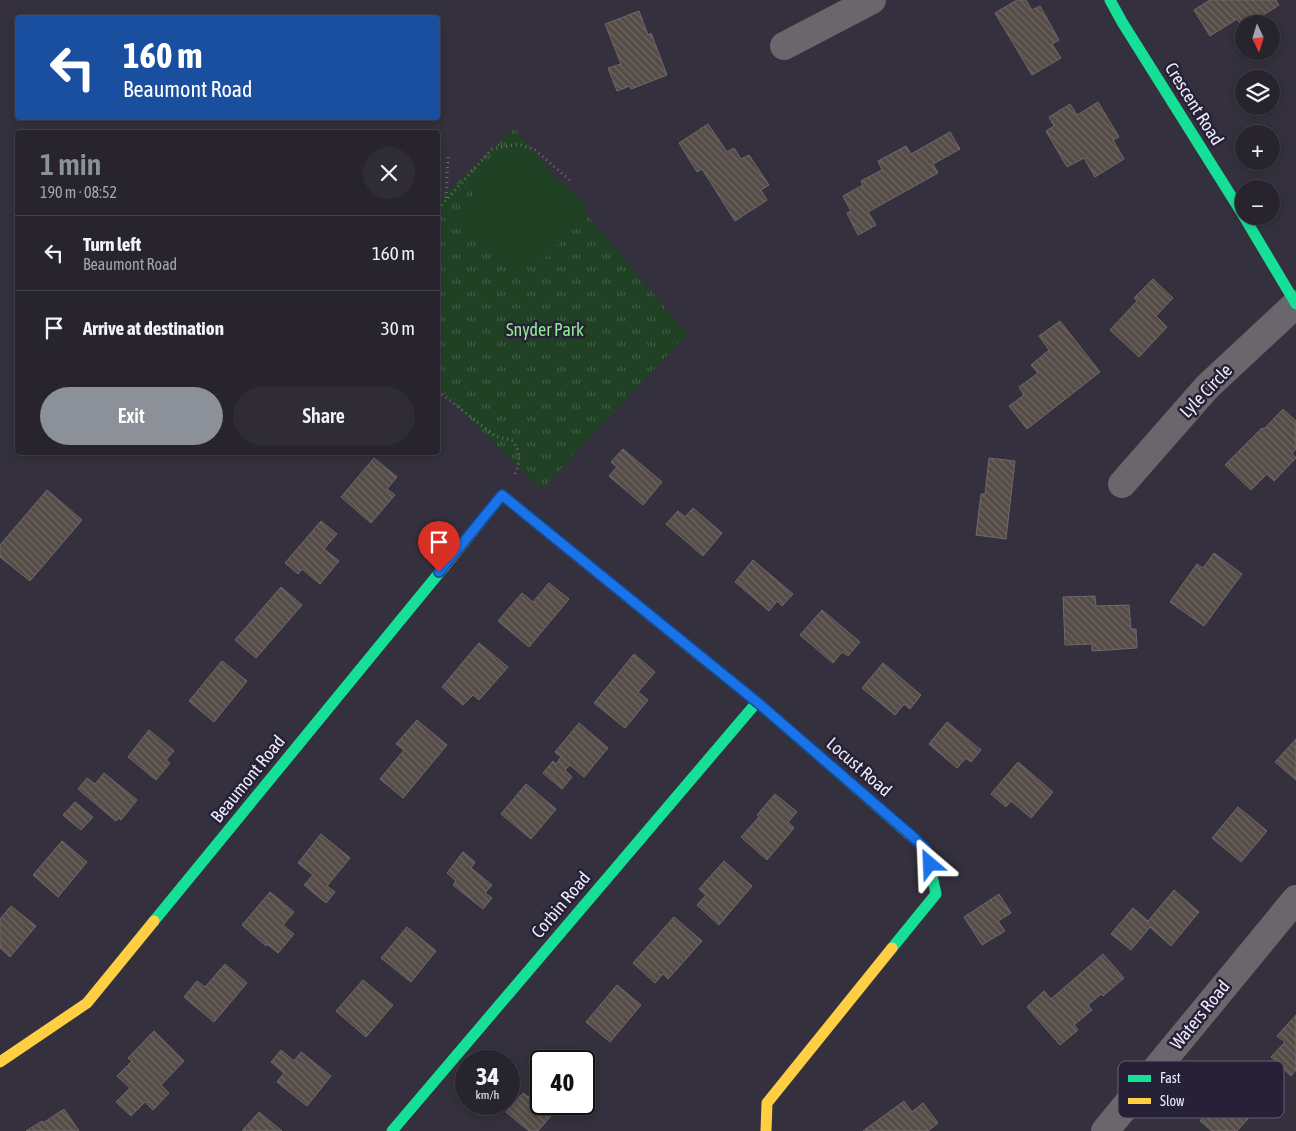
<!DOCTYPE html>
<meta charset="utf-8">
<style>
body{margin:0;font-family:"Asap Condensed",sans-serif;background:#2f2c36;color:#f1f3f6;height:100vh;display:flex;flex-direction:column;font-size:19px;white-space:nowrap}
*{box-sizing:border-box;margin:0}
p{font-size:16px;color:#a4a4aa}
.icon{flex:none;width:28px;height:28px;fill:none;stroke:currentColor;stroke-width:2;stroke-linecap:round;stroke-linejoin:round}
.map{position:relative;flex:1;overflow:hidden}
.drawer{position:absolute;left:15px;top:130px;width:425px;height:325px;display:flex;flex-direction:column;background:#27242e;border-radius:5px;box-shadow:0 2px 8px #0003,0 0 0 1px #43414a}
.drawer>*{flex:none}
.hud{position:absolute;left:15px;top:15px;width:425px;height:105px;border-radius:5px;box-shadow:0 2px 8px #0003,0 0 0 1px #43414a;background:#1a4fa0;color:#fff;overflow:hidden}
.needle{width:32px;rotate:176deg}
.controls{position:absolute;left:1235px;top:15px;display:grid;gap:10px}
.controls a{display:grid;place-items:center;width:45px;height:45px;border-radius:50%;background:#27242e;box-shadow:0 2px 8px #0003,0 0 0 1px #43414a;font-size:25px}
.speed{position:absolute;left:455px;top:1050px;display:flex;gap:10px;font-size:25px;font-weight:700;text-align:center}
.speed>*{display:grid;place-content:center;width:65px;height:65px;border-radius:50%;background:#27242e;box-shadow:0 2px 8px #0003,0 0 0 1px #43414a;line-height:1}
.speed small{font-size:12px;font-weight:400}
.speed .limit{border:2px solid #111;border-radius:8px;background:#fff;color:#111}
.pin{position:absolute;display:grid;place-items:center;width:42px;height:42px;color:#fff;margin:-51px -21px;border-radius:50% 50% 50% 0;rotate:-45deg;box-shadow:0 0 5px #0007}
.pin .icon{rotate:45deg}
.me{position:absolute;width:55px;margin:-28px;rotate:334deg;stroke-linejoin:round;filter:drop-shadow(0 0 4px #0008)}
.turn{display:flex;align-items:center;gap:18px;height:105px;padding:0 25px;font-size:22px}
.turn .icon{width:65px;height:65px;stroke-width:2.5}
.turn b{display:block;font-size:35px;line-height:42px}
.round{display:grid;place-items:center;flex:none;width:52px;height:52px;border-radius:26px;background:#2f2c36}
.head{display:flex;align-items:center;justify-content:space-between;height:85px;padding:0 25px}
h1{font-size:30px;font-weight:600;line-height:38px;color:#8c9099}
.button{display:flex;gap:10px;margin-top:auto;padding:10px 25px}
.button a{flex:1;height:58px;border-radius:30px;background:#8c9099;color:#fff;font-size:20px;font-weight:600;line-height:58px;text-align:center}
.button a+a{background:#2f2c36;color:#f1f3f6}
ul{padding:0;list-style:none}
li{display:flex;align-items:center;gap:15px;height:75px;padding:0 25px;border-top:1px solid #43414a}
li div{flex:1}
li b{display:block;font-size:19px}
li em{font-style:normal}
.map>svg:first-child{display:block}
.grass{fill:url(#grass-tufts)}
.pitch{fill:#214124}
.building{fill:url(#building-back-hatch);stroke:#6f696b}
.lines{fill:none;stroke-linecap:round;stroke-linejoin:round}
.path{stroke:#6c696d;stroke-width:3;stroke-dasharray:1 4;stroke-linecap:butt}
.street{stroke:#6b666b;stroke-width:28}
.fast{stroke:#16e098;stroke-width:11}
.slow{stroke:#ffcf43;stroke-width:11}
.route-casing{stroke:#114b97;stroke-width:12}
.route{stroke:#1a73e8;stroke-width:9}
.labels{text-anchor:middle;stroke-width:5;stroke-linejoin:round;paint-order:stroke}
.street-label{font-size:18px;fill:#eeebfb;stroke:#272138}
.park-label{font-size:18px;fill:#90ec93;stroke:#272138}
.key{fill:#272138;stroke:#635e72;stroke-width:1}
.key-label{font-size:14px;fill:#eeebfb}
</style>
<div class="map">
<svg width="1296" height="1131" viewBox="0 0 1296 1131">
<defs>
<pattern id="grass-tufts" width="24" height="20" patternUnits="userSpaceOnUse" patternTransform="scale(1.25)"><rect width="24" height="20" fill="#214124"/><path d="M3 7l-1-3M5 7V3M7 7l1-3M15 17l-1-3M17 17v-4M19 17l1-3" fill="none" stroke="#425d45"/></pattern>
<pattern id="building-back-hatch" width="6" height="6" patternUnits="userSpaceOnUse" patternTransform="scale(1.25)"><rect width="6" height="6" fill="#554c47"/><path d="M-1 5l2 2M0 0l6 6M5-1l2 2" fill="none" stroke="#6e6662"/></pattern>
</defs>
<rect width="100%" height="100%" fill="#34303d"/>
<path class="grass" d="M514,128L687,334L542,489L438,388V201Z"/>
<path class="pitch" d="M513,150H524L587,205L552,254L527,266L504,262L461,228L477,182Z"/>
<g class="building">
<path d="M1017,0H1026L1032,10L1040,6L1059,40L1052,44L1061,58L1032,75L995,13Z"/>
<path d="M1210,0H1276L1279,5L1249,24H1244L1243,28L1237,19L1210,36L1194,10Z"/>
<path d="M639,11L648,35L651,33L667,75L631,89L630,86L617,91L608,68L621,64L605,24Z"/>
<path d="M1098,102L1119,137L1113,140L1124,159L1095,177L1084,158L1067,167L1046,131L1054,126L1049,117L1070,104L1077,115Z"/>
<path d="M708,124L727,152L734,148L741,159L749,155L769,185L761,190L767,200L735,221L702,169L697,172L679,143Z"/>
<path d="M950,132L960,149L933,164L938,173L868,212L876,225L858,235L847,213L851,211L843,196L863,185L861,181L882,170L878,161L906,146L911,154Z"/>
<path d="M1153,279L1173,298L1156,316L1167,327L1139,357L1110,330L1137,301L1134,298Z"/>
<path d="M1060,321L1100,372L1027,429L1009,406L1024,395L1019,387L1038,373L1031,365L1049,350L1039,336Z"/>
<path d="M1283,409L1296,421V449L1292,453L1296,458L1274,481L1267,474L1251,490L1225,465L1262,428L1264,429Z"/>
<path d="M623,449L662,482L643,505L609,476L617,467L611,462Z"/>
<path d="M374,458L397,477L387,489L395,495L371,523L341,497Z"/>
<path d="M989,458L1015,461L1006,539L976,535L981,494H985Z"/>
<path d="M47,490L82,520L30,581L0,557V545Z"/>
<path d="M693,508L722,533L703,556L666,524L678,511L685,517Z"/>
<path d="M321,521L337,534L324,549L339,561L320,584L302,569L298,574L285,563Z"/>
<path d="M1214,553L1242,574L1204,626L1170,602L1197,564L1203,568Z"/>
<path d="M753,560L793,594L782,606L777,601L769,611L735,582Z"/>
<path d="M549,583L569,599L529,647L498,621L522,593L533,602Z"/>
<path d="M281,587L302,605L256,658L235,640Z"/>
<path d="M1095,596L1096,606L1129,605L1131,629H1136L1137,648L1092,651V644L1065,645L1063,597Z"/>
<path d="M822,610L860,642L848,656L842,652L833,663L800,635Z"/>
<path d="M479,643L508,667L479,700L473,695L463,705L442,687Z"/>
<path d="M634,654L655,672L638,692L648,700L625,728L594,703Z"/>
<path d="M222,661L247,681L214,722L189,701Z"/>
<path d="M883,663L921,695L910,709L904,704L895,715L862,688Z"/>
<path d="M417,720L447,745L403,798L380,779L404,750L396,744Z"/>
<path d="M947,722L981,750L971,762L966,758L957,768L929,744Z"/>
<path d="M579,723L608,748L584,777L570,765L565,770L572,777L562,789L543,773L553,761L556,764L561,757L555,752Z"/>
<path d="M149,730L174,751L166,760L170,763L156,780L128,757Z"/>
<path d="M1296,739V780L1275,762Z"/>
<path d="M1018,762L1053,792L1031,818L1011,801L1006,807L991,794Z"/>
<path d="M104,773L137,800L121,820L119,818L116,821L78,789L87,778L95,784Z"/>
<path d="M526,784L556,809L531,839L501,814Z"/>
<path d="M775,794L797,812L788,822L794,828L767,860L741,837L759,817L757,815Z"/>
<path d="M75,802L93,817L81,830L63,815Z"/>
<path d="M1238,807L1267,831L1241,862L1212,838Z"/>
<path d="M321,834L350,858L327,886L335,892L326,903L304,885L313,875L298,863Z"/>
<path d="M62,841L87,862L58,897L33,875Z"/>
<path d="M463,852L475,862L471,868L492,885L485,893L492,898L483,909L453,885L456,881L447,873Z"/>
<path d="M724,861L752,886L719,925L697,905L706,895L699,889Z"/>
<path d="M1174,890L1199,912L1171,946L1150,927L1131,950L1111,934L1133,908L1148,921Z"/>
<path d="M270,892L294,912L283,925L294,934L278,953L267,944L266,946L242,925Z"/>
<path d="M999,894L1011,913L998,921L1005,931L982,945L964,917Z"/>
<path d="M11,906L36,926L10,957L0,948V919Z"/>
<path d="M674,917L702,941L668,979L663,974L655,983L633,963Z"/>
<path d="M407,927L436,951L411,982L381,958Z"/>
<path d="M1103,954L1124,978L1103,996L1101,994L1088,1005L1092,1010L1074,1025L1078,1030L1060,1045L1027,1007L1044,991L1051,999Z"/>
<path d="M225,964L247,983L214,1022L184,997L197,981L205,987Z"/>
<path d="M363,980L393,1005L366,1037L336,1011Z"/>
<path d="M617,985L641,1005L610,1042L586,1022Z"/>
<path d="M1296,1015V1070L1291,1076L1271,1057L1285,1042L1277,1036Z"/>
<path d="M154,1031L184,1061L161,1085L169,1093L153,1110L145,1102L131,1116L116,1102L130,1088L117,1076L132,1061L128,1058Z"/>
<path d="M281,1050L294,1061L301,1052L331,1076L307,1106L277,1082L284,1073L271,1062Z"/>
<path d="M1239,1074L1263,1094L1250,1110L1253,1113L1237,1131H1212L1200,1121Z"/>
<path d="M541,1081V1104H561L538,1131H529L506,1112L523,1093L528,1097Z"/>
<path d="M904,1101L912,1112L923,1103L938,1123L928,1131H863Z"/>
<path d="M64,1109L79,1131H26L42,1121L43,1123Z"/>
<path d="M259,1112L282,1131H242Z"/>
</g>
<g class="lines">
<g class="path">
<path d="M446,198L448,155"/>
<path d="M438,209L492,149L519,144L535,150L572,182"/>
<path d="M438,391L495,436L513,441C520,452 521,461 515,474"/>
</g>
<g class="street">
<path d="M784,46L872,0"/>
<path d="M1122,484L1207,387L1296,304"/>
<path d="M1105,1131L1296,899"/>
</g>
<g class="fast">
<path d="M1110,0L1122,22L1240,210L1296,304"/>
<path d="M701,657L757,702L926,849L936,894L892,948"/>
<path d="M154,921L444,567"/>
<path d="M392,1131L757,702"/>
</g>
<g class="slow">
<path d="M444,567L502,495L701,657"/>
<path d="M0,1062L87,1003L154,921"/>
<path d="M766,1131L767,1103L892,948"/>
</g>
</g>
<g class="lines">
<defs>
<path id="route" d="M439,572L502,495L757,702L912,836L926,849L930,864"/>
</defs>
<use href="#route" class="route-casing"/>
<use href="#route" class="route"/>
</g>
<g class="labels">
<g class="street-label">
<text transform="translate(1194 104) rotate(58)" y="6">Crescent Road</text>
<text transform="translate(1206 391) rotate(-46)" y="6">Lyle Circle</text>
<text transform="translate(859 767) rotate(41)" y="6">Locust Road</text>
<text transform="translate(248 779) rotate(-51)" y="6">Beaumont Road</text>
<text transform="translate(561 905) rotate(-50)" y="6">Corbin Road</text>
<text transform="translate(1200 1015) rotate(-51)" y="6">Waters Road</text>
</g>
<g class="park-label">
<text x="545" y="336">Snyder Park</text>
</g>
</g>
<rect x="1118" y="1061" width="166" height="57" rx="8" class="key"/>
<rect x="1128" y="1075" width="23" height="7" fill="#16e098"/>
<rect x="1128" y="1098" width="23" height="6" fill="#ffcf43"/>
<g class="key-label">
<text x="1160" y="1083">Fast</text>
<text x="1160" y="1106">Slow</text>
</g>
</svg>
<div class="controls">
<a><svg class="needle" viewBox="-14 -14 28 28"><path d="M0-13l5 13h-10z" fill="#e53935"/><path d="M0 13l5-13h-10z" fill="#a4a4aa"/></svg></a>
<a><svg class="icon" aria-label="layers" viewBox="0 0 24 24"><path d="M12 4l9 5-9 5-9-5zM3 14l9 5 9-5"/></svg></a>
<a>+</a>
<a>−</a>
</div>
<div class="speed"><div>34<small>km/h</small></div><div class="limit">40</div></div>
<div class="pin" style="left:439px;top:572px;background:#d93025"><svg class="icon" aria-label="arrive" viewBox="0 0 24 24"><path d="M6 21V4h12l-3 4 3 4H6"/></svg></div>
<svg class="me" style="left:930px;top:864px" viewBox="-20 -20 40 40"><path d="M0-17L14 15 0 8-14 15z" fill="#1a73e8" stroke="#fff" stroke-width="4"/></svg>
<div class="hud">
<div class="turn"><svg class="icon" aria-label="left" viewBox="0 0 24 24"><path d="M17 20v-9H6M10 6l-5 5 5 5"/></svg><div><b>160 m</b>Beaumont Road</div></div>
</div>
<section class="drawer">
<div class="head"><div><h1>1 min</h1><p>190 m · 08:52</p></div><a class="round"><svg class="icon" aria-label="close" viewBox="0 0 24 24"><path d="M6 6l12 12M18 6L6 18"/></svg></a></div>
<ul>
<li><svg class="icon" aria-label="left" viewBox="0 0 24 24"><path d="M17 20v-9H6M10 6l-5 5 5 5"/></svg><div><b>Turn left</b><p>Beaumont Road</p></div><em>160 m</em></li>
<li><svg class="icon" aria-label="arrive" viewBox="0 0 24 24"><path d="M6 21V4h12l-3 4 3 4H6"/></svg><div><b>Arrive at destination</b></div><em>30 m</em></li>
</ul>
<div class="button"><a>Exit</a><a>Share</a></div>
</section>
</div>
